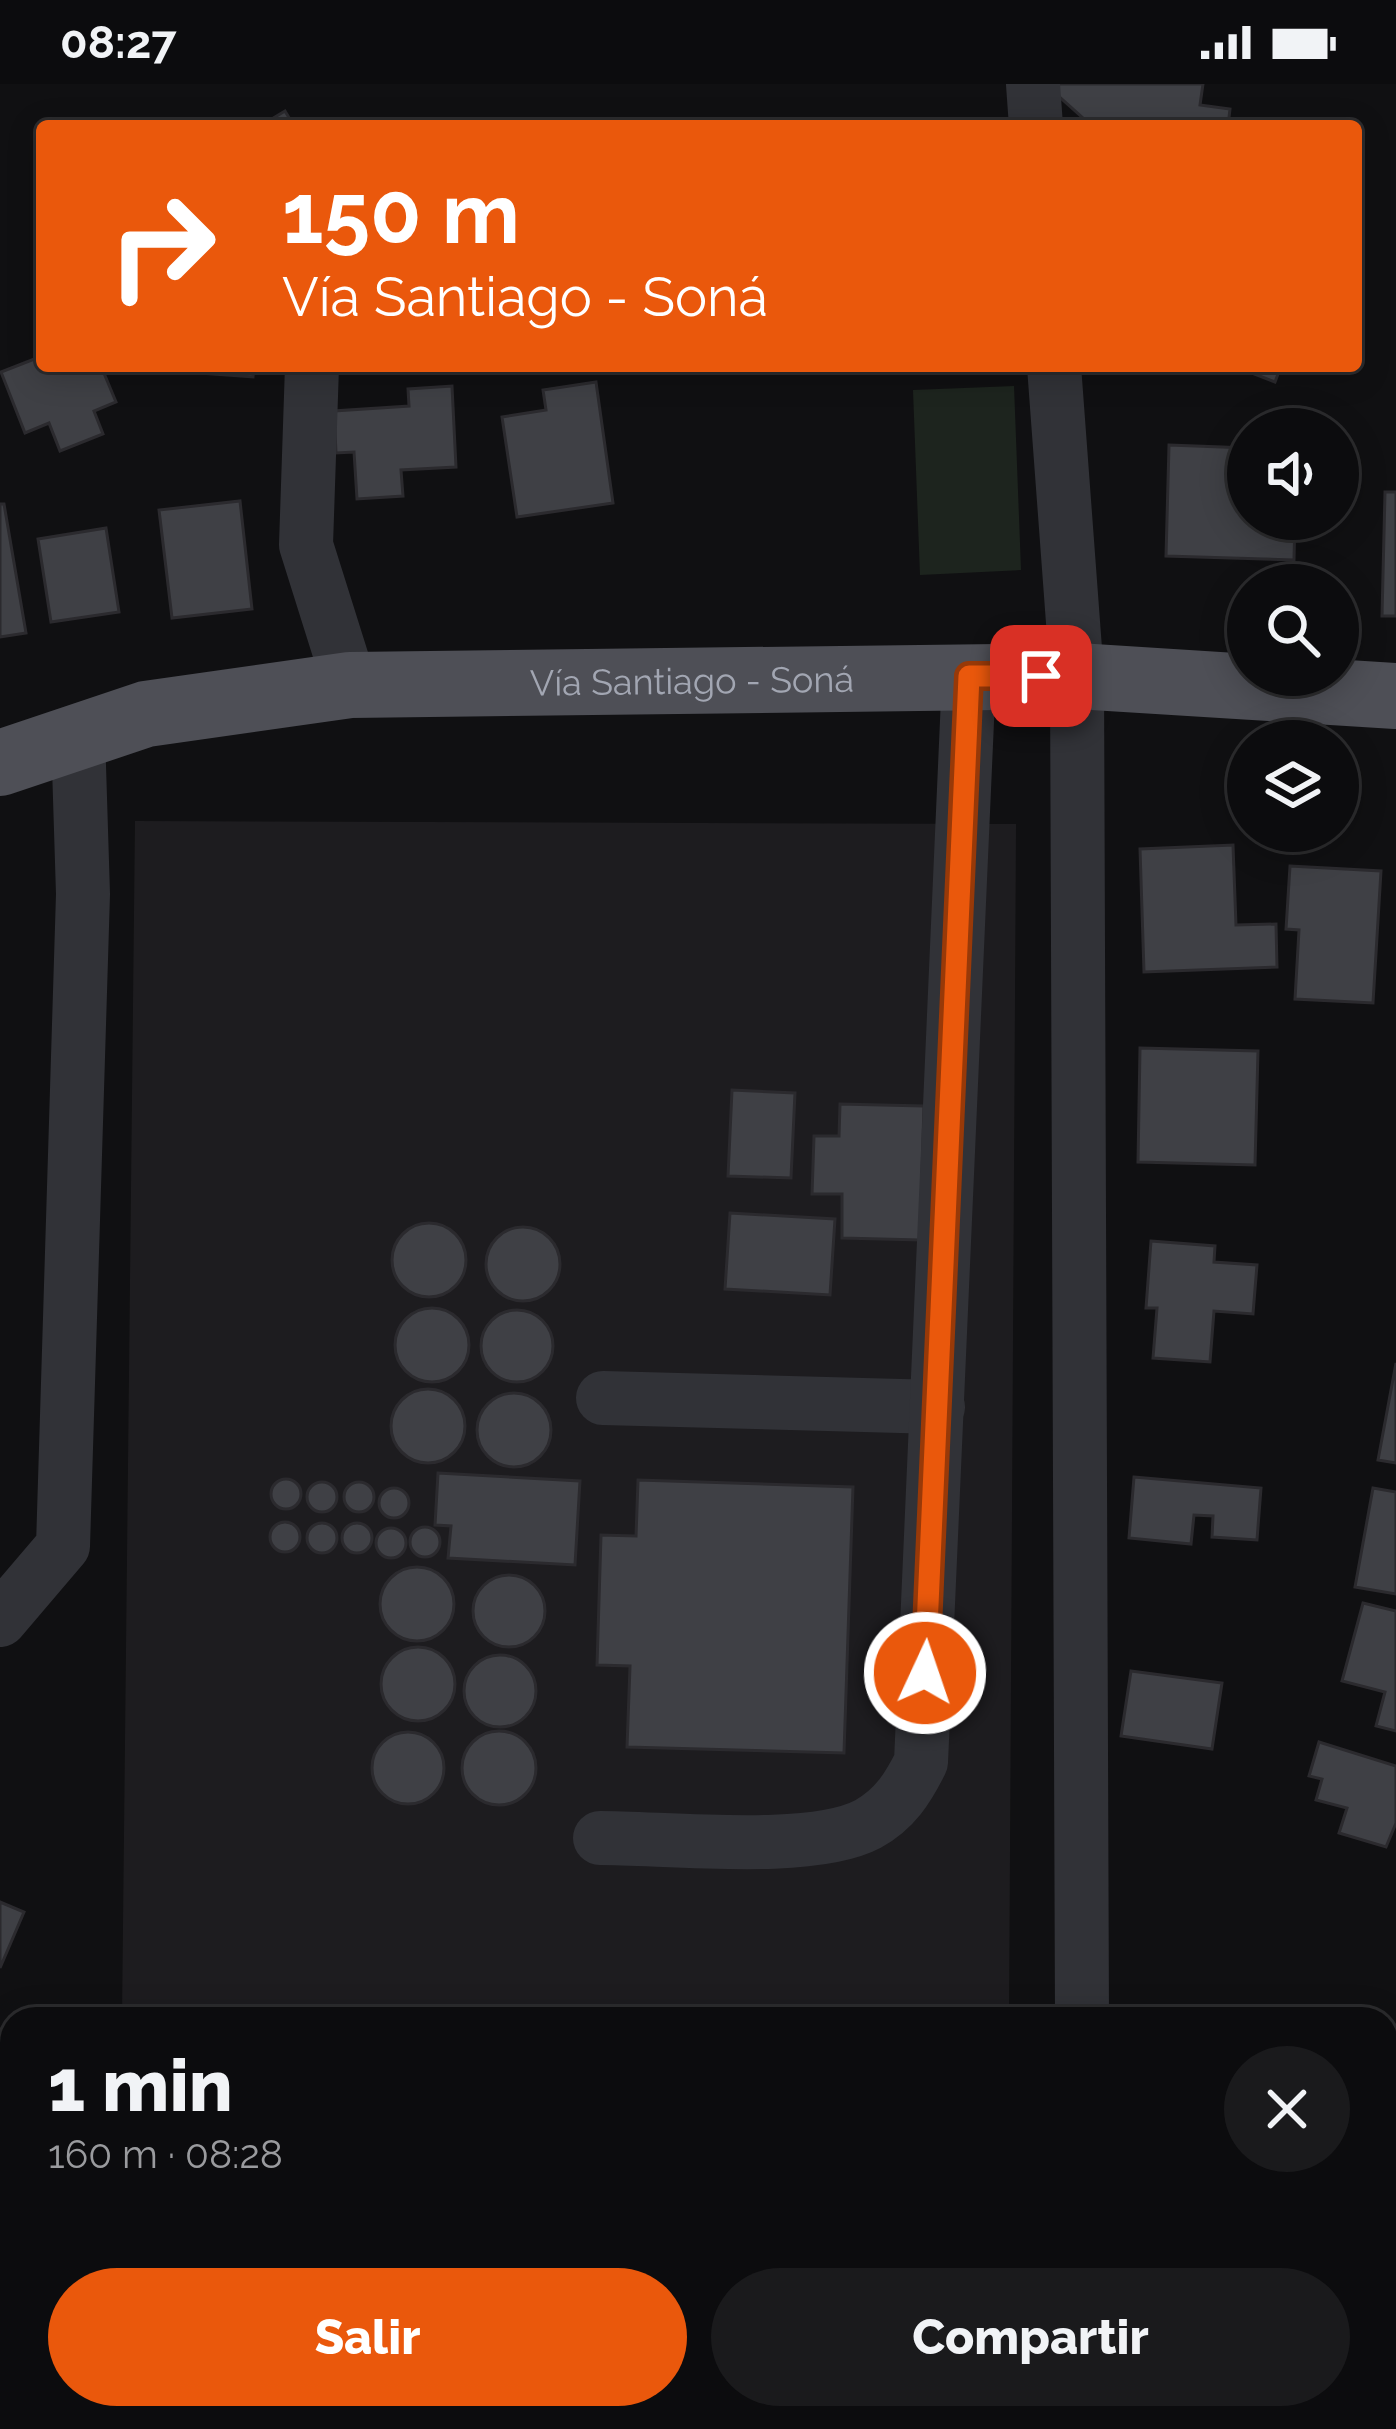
<!DOCTYPE html>
<html lang="es">
<meta charset="utf-8">
<style>
body{margin:0;font-family:Raleway,sans-serif;background:#1a1a1c;color:#f1f3f6;height:100vh;display:flex;flex-direction:column;font-size:45px;white-space:nowrap}
*{box-sizing:border-box;margin:0}
p{font-size:39px;color:#9a9b9e}
.icon{flex:none;width:66px;height:66px;fill:none;stroke:currentColor;stroke-width:2;stroke-linecap:round;stroke-linejoin:round}
.map{position:relative;flex:1;overflow:hidden}
.panel{position:absolute;left:0px;top:1923px;width:1398px;height:423px;display:flex;flex-direction:column;background:#0c0c0e;border-radius:36px 36px 0 0;box-shadow:0 6px 30px #0003,0 0 0 3px #2c2c2e}
.panel>*{flex:none}
.top-card{position:absolute;left:36px;top:36px;width:1326px;height:252px;border-radius:12px;box-shadow:0 6px 30px #0003,0 0 0 3px #2c2c2e;background:#ea580c;color:#fff;overflow:hidden}
.fabs{position:absolute;left:1227px;top:324px;display:grid;gap:24px}
.fabs a{display:grid;place-items:center;width:132px;height:132px;border-radius:50%;background:#0c0c0e;box-shadow:0 6px 30px #0003,0 0 0 3px #2c2c2e;font-size:60px}
.pin{position:absolute;display:grid;place-items:center;width:102px;height:102px;color:#fff;margin:-51px;border-radius:24px;box-shadow:0 6px 18px #0006}
.me{position:absolute;width:132px;margin:-66px;rotate:3deg;stroke-linejoin:round;filter:drop-shadow(0 0 9px #0008)}
.turn{display:flex;align-items:center;gap:42px;height:252px;padding:0 48px;font-size:54px}
.turn .icon{width:156px;height:156px;stroke-width:2.5}
.turn b{display:block;font-size:84px;line-height:102px}
.round{display:grid;place-items:center;flex:none;width:126px;height:126px;border-radius:63px;background:#1a1a1c}
.head{display:flex;align-items:center;justify-content:space-between;height:204px;padding:0 48px}
h1{font-size:72px;font-weight:800;line-height:90px}
.button{display:flex;gap:24px;margin-top:auto;padding:24px 48px}
.button a{flex:1;height:138px;border-radius:72px;background:#ea580c;color:#fff;font-size:48px;font-weight:800;line-height:138px;text-align:center}
.button a+a{background:#1a1a1c;color:#f1f3f6}
.status{display:flex;justify-content:space-between;align-items:center;height:84px;padding:0 60px;background:#0c0c0e;direction:ltr}
.status svg{height:33px;fill:currentColor}
.map>svg:first-child{display:block}
.built{fill:#1d1c1f}
.green{fill:#1d241e}
.building{fill:#3f4045;stroke:#2b2a2e;stroke-width:3}
.lines{fill:none;stroke-linecap:round;stroke-linejoin:round}
.minor{stroke:#313237;stroke-width:54}
.major{stroke:#4e4f56;stroke-width:66}
.route-casing{stroke:#983908;stroke-width:30}
.route{stroke:#ea580c;stroke-width:21}
.labels{text-anchor:middle;stroke-width:10;stroke-linejoin:round;paint-order:stroke}
.street-label{font-size:36px;fill:#a2a6b2;stroke:#0b0b0d}
</style>
<div class="status"><b>08:27</b><svg viewBox="0 0 49 12"><path d="M0 12V9h3v3zM5 12V6h3v6zM10 12V3h3v9zM15 12V0h3v12zM26 1h20v11H26zM47 4h2v5h-2z"/></svg></div>
<div class="map">
<svg width="1396" height="2345" viewBox="0 0 1396 2345">
<rect width="100%" height="100%" fill="#101012"/>
<path class="built" d="M135,737L1016,740L1009,1935H122Z"/>
<path class="green" d="M1014,302L1021,486L920,491L913,306Z"/>
<g class="building">
<path d="M1045,0H1203L1200,21L1230,25L1228,42H1092Z"/>
<path d="M285,27L294,42H260Z"/>
<path d="M42,272V282H101L116,318L94,327L103,350L60,367L49,339L25,349L1,288Z"/>
<path d="M173,282H254L253,293L173,287Z"/>
<path d="M1234,282H1281L1275,298Z"/>
<path d="M596,298L613,419L517,433L502,333L546,326L543,306Z"/>
<path d="M452,302L456,383L401,386L403,412L357,415L354,368L336,369L334,327L409,322L408,305Z"/>
<path d="M1169,361L1248,364V435H1295L1294,476L1166,472Z"/>
<path d="M1385,408H1396V532H1382Z"/>
<path d="M240,417L252,525L172,534L159,426Z"/>
<path d="M0,420H4L26,549L0,553Z"/>
<path d="M106,444L119,528L51,538L38,455Z"/>
<path d="M1233,761L1236,841L1276,840L1277,883L1144,888L1140,765Z"/>
<path d="M1290,782L1381,787L1373,919L1295,915L1299,846L1286,845Z"/>
<path d="M1140,964L1258,967L1255,1081L1138,1078Z"/>
<path d="M732,1006L795,1009L791,1094L728,1092Z"/>
<path d="M840,1020L924,1022L920,1156L842,1154V1110H812L814,1052H839Z"/>
<path d="M730,1129L835,1135L830,1211L725,1205Z"/>
<circle cx="429" cy="1176" r="37"/>
<circle cx="523" cy="1180" r="37"/>
<path d="M1151,1157L1215,1162L1214,1178L1257,1181L1253,1230L1214,1227L1210,1278L1153,1274L1157,1224H1146Z"/>
<circle cx="432" cy="1261" r="37"/>
<circle cx="517" cy="1262" r="36"/>
<path d="M1396,1279V1379L1378,1376Z"/>
<circle cx="428" cy="1342" r="37"/>
<circle cx="514" cy="1346" r="37"/>
<path d="M438,1389L580,1397L575,1481L448,1474L451,1442L435,1441Z"/>
<path d="M1134,1393L1261,1404L1257,1456L1212,1453L1213,1432L1194,1431L1191,1460L1129,1454Z"/>
<circle cx="286" cy="1410" r="15"/>
<path d="M638,1396L853,1403L844,1669L627,1663L630,1582L597,1581L601,1451L636,1452Z"/>
<circle cx="359" cy="1413" r="15"/>
<circle cx="322" cy="1413" r="15"/>
<circle cx="394" cy="1419" r="15"/>
<path d="M1373,1404L1396,1408V1510L1355,1503Z"/>
<circle cx="285" cy="1453" r="15"/>
<circle cx="322" cy="1454" r="15"/>
<circle cx="357" cy="1454" r="15"/>
<circle cx="425" cy="1458" r="15"/>
<circle cx="391" cy="1459" r="15"/>
<circle cx="417" cy="1520" r="37"/>
<circle cx="509" cy="1527" r="36"/>
<path d="M1363,1519L1396,1527V1647L1376,1642L1385,1608L1342,1597Z"/>
<circle cx="418" cy="1600" r="37"/>
<circle cx="500" cy="1607" r="36"/>
<path d="M1131,1587L1222,1599L1212,1665L1121,1652Z"/>
<circle cx="499" cy="1684" r="37"/>
<circle cx="408" cy="1684" r="36"/>
<path d="M1319,1658L1396,1682V1739L1386,1763L1339,1749L1347,1724L1316,1716L1322,1695L1309,1692Z"/>
<path d="M0,1818L24,1828L0,1884Z"/>
<path d="M12,2150V2252H0V2151Z"/>
</g>
<g class="lines">
<g class="minor">
<path d="M1033,0L1036,42"/>
<path d="M312,282L306,461L350,601"/>
<path d="M1054,282L1077,592L1082,1935"/>
<path d="M603,1314L938,1323"/>
<path d="M0,1536L63,1462L83,810L78,650"/>
<path d="M600,1754C668,1754 812,1770 868,1740C895,1725 908,1704 921,1678L969,592"/>
<path d="M0,2327L12,2328"/>
<path d="M163,2334L423,2345"/>
<path d="M1073,2345L1074,2334"/>
</g>
<path class="major" id="s1" d="M0,679L146,630L350,601L1077,592L1396,612"/>
</g>
<g class="lines">
<defs>
<path id="route" d="M925,1589L969,592H1041"/>
</defs>
<use href="#route" class="route-casing"/>
<use href="#route" class="route"/>
</g>
<g class="labels">
<g class="street-label">
<text dy="13" stroke="none"><textPath href="#s1" startOffset="702">Vía Santiago - Soná</textPath></text>
</g>
</g>
</svg>
<div class="fabs">
<a><svg class="icon" aria-label="sound" viewBox="0 0 24 24"><path d="M4 9h4l5-4v14l-5-4H4zM17 9q2 3 0 6"/></svg></a>
<a><svg class="icon" aria-label="search" viewBox="0 0 24 24"><circle cx="10" cy="10" r="6"/><path d="M15 15l6 6"/></svg></a>
<a><svg class="icon" aria-label="layers" viewBox="0 0 24 24"><path d="M12 4l9 5-9 5-9-5zM3 14l9 5 9-5"/></svg></a>
</div>
<div class="pin" style="left:1041px;top:592px;background:#d93025"><svg class="icon" aria-label="arrive" viewBox="0 0 24 24"><path d="M6 21V4h12l-3 4 3 4H6"/></svg></div>
<svg class="me" style="left:925px;top:1589px" viewBox="-20 -20 40 40"><circle r="17" fill="#ea580c" stroke="#fff" stroke-width="3"/><path d="M0-11L8 9 0 5-8 9z" fill="#fff"/></svg>
<div class="top-card">
<div class="turn"><svg class="icon" aria-label="right" viewBox="0 0 24 24"><path d="M7 20v-9h11M14 6l5 5-5 5"/></svg><div><b>150 m</b>Vía Santiago - Soná</div></div>
</div>
<section class="panel">
<div class="head"><div><h1>1 min</h1><p>160 m · 08:28</p></div><a class="round"><svg class="icon" aria-label="close" viewBox="0 0 24 24"><path d="M6 6l12 12M18 6L6 18"/></svg></a></div>
<div class="button"><a>Salir</a><a>Compartir</a></div>
</section>
</div>
